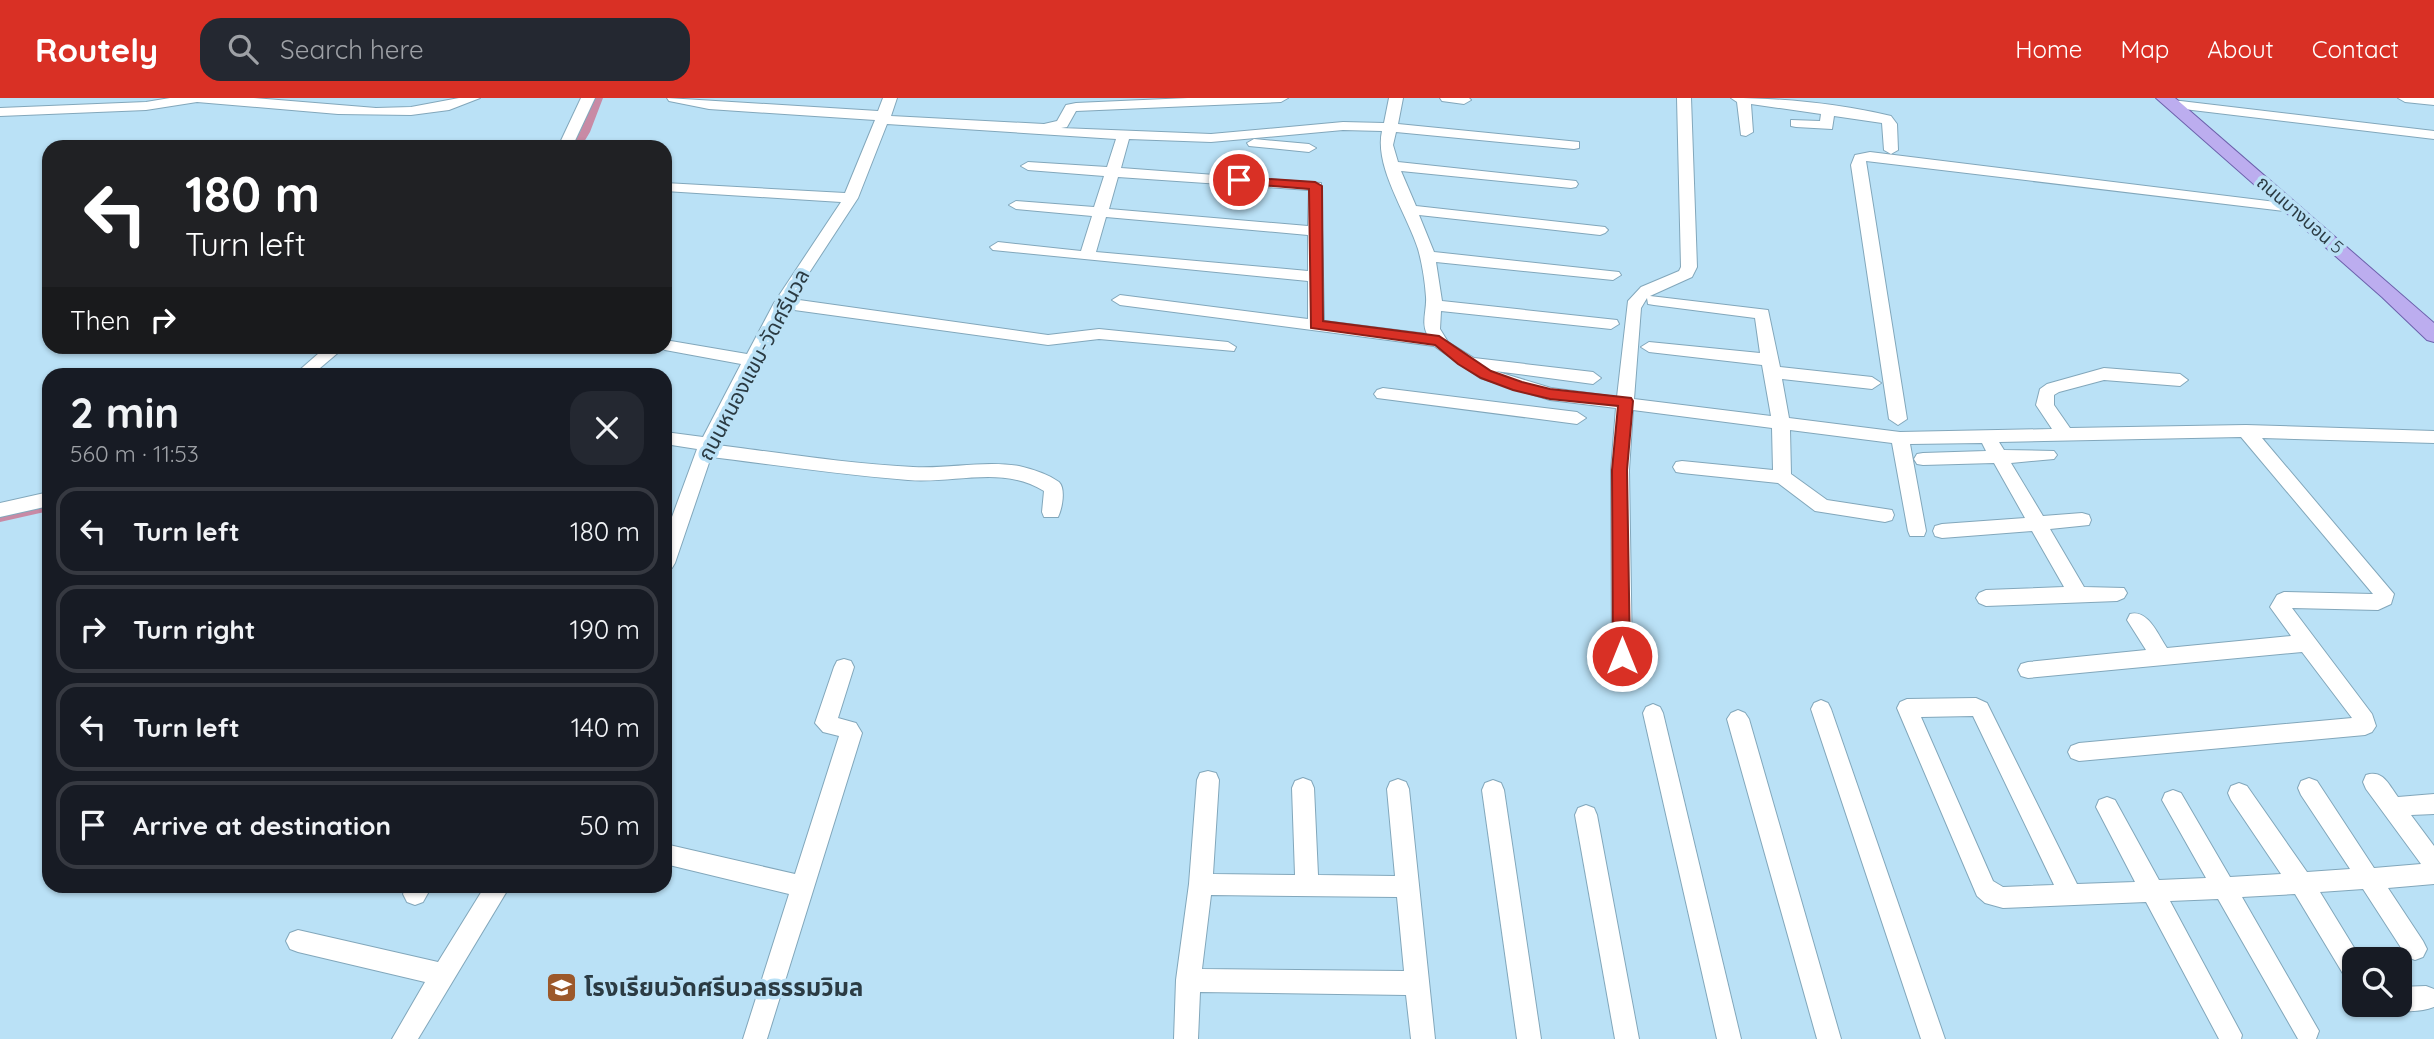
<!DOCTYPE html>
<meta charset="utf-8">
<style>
body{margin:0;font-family:Quicksand,"Noto Sans Thai",sans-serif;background:#242831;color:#f1f3f6;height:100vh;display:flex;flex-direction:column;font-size:26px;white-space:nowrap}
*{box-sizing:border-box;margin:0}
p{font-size:23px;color:#9ea1a6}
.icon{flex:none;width:38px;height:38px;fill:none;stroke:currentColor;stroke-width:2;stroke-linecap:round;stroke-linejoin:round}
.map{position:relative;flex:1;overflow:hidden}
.drawer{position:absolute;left:42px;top:270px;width:630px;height:525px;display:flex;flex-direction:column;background:#171b24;border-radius:21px;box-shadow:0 2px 5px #0004}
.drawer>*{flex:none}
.guide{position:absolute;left:42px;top:42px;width:630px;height:214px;border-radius:21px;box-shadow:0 2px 5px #0004;background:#202124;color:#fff;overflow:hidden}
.buttons{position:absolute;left:2342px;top:849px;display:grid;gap:14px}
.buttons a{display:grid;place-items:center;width:70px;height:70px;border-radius:14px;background:#171b24;box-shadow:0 2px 5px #0004;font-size:35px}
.pin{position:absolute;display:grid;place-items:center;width:60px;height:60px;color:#fff;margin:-30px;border:4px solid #fff;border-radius:50%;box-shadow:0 2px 7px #0007}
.me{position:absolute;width:77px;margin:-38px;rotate:0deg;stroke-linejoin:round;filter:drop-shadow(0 0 5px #0008)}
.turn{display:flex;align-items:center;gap:24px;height:147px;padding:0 28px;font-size:32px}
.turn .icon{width:91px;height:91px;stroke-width:2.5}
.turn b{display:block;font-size:49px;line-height:60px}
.then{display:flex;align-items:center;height:66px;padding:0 28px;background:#0003;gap:14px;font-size:26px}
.round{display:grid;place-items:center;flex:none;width:74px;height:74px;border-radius:21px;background:#242831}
.head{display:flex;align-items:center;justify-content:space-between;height:119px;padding:0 28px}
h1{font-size:42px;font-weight:700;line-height:52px}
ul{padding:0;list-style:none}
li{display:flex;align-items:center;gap:21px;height:88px;margin:0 14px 10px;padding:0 14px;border:4px solid #363941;border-radius:21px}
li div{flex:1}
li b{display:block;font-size:26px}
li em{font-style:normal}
header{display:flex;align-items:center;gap:42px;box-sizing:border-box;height:98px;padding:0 35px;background:#d93025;color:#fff}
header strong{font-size:33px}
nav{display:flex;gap:38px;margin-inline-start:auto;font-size:24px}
.search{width:490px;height:63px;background:#242831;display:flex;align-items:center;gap:18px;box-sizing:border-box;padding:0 24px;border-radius:21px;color:#9ea1a6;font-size:26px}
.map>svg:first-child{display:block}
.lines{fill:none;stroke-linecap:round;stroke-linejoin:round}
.canal{fill:#c88aa5;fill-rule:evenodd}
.minor-casing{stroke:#82a7bb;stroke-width:2}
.major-casing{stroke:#6c61ac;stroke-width:2}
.minor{fill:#fff;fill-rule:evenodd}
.major{fill:#bcadef;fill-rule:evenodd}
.route{fill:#d93025;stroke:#8d1f18;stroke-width:2}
.labels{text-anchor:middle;stroke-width:7;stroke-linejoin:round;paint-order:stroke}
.far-street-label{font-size:18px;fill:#2b3b43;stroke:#bae1f6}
.street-label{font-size:21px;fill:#2b3b43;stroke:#bae1f6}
.near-poi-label{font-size:24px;font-weight:bold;fill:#2b3b43;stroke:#bae1f6;text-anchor:start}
</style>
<header>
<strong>Routely</strong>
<div class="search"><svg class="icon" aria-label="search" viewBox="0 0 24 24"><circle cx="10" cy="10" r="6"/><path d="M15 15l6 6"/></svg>Search here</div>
<nav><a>Home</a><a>Map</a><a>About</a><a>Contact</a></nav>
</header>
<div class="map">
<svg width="2434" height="941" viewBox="0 0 2434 941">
<rect width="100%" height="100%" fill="#bae1f6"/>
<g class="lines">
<g class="canal">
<path d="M593,0H603L590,34L581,49H571L580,34Z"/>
<path d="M49,403V413L0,424V414Z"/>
</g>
<defs>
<g id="minor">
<path d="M170,0H254L376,10L411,9L459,0H480L449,12L411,17L338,16L197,4L146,12L0,18V10L146,4Z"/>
<path d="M581,0H595L572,49H558Z"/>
<path d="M667,0L878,13L883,0H897L891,18L1044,26L1057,23L1066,7L1076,5L1188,0H1288L1281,4L1076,13L1067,29L1061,30L1211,36L1343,24L1384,25L1389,0H1403L1398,26L1579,44V50L1574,51L1396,34L1393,47L1398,64L1576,83L1578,86L1576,89L1571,90L1401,73L1416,108L1605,129L1608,132L1605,135L1600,137L1419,117L1434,154L1619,174L1621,177L1613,182L1436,164L1442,203L1617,222L1619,226L1611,231L1441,213L1440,231L1448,244L1474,260L1593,274L1601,280L1593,286L1495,273L1551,290L1617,299L1628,203L1641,189L1679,173L1681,169L1677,0H1691L1697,169L1692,179L1650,198L1768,212L1780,269L1872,279L1881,285L1872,291L1782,281L1789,320L1900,334L2052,331L2036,307L2040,291L2047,286L2104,270L2180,276L2188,282L2180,288L2104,282L2059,294L2054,297V307L2070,330L2246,327L2434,333V345L2262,340L2394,496L2391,506L2378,512L2292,510L2372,616L2376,628L2372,634L2365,637L2079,663L2071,660L2068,654L2071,648L2079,645L2352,620L2302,554L2028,580L2021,578L2018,572L2021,566L2028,564L2146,552L2127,522L2130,516C2148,511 2158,537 2167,550L2291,538L2270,509L2277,497L2284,494L2373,496L2241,339L1999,344L2004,352L2054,353L2057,357L2054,361L2011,365L2043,418L2082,415L2089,417L2091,422L2089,427L2050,431L2084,489L2124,490L2127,495L2124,500L2117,503L1986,508L1979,505L1976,500L1979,495L1986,492L2064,489L2032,433L1942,440L1935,438L1933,433L1935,428L1942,426L2025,420L1994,365L1923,367L1917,366L1914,361L1917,356L1923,355L1986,353L1982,345L1910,346L1926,433L1924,438H1910L1908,433L1892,345L1790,332L1791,376L1827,402L1892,412L1894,417L1892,422L1885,424L1815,413L1778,385L1682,375L1676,374L1673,369L1676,364L1682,363L1773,372L1772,330L1633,312L1629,372L1632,558L1629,564L1622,566L1615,564L1612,558L1611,372L1616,310L1550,302L1480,280L1434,248L1120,207L1112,202L1120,197L1308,221V183L993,152L990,149L998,144L1081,153L1092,118L1016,111L1009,107L1016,103L1094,109L1104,78L1028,72L1021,68L1028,64L1107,69L1116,41L887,26L858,100L792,201L1048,237L1099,231L1228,244L1236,249L1234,253L1099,241L1048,247L787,211L717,347C782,355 848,366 913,369C949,371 984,362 1019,368C1032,371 1048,376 1059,384C1066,391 1062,411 1058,419H1044L1042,414L1044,393C1003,367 954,386 908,382C842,377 777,367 711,359L675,465L672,470L665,472V438L697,351L665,346V334L703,339L741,266L665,252L658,248H665V242L747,256L774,205L841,104L665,93V85L845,95L875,22L709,11L669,3ZM1343,32L1382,33C1374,69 1407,116 1418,151C1422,165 1425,184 1426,199C1427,211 1421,225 1427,236L1324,223L1321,85L1121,70L1129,41L1211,44ZM1118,79L1309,92L1308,128L1109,111ZM1106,119L1308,137V173L1096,154ZM1647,200L1648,206L1654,207L1755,220L1760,255L1649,244L1641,249L1649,254L1762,267L1771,318L1634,301L1641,210Z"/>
<path d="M1440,0H1469L1471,2L1464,6L1442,3Z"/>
<path d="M1731,0C1782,0 1842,6 1891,18L1897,26L1898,52L1891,56L1884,52L1882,25L1834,18L1832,31L1796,29L1791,28V22L1820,23L1821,16L1751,6L1753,34L1746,38L1741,37L1737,4Z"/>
<path d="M2398,0H2434V7L2405,4Z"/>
<path d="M2172,2L2434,33V41L2167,9L2165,6Z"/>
<path d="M1254,41L1309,46L1316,50L1309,54L1249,48L1247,45Z"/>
<path d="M1870,54L2292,106L2299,110L2292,114L1866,63L1907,321L1898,327L1889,321L1851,67L1855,57Z"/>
<path d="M327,248H346L313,276H295Z"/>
<path d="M1383,290L1577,314L1586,320L1577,326L1377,300L1374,296L1377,292Z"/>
<path d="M49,394V408L0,419V405Z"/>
<path d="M844,561L851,563L854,569L838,620L856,625L862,635L767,941H743L789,796L665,766V746L795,776L839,638L823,634L815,625L834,569L837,563Z"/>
<path d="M1976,600L1987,605L2077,786L2135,784L2096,709L2099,702L2107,699L2115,702L2159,782L2206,780L2162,702L2165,695L2173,692L2181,695L2230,779L2281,776L2231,702L2228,695L2231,688L2239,685L2247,688L2307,774L2350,771L2301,697L2298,690L2301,683L2309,680L2317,683L2374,770L2421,766L2366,691L2363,684L2366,677C2383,671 2389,687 2398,699L2434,696V716L2411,717L2434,748V786L2388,790L2423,843L2427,851L2423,859L2415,862L2407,859L2363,791L2320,794L2361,861H2354V882L2345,879L2295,796L2242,799L2319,933L2316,941H2298L2218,801L2170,803L2242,937L2241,941H2219L2146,804L2003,810L1985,805L1977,798L1897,610L1900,604L1907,601ZM1973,618L2054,787L2003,789L1993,783L1921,619Z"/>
<path d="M1821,602L1828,605L1831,611L1945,941H1921L1811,611L1814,605Z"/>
<path d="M1653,606L1660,609L1663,615L1741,941H1717L1643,615L1646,609Z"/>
<path d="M1738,612L1745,615L1749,621L1841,941H1817L1727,621L1731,615Z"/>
<path d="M1208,673L1216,675L1219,682L1213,776L1295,777L1292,690L1295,683L1303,680L1311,683L1314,690L1318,777L1395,778L1387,691L1390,684L1398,681L1406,684L1409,691L1435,941H1411L1406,897L1200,894L1198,941H1174L1176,882L1189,786L1197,682L1200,675ZM1211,797L1397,799L1404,873L1202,871Z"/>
<path d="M1493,682L1501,685L1504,692L1541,941H1517L1482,692L1485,685Z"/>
<path d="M1586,707L1594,710L1597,717L1639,941H1615L1575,717L1578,710Z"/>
<path d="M407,788H432L423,804L415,807L407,804L403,796Z"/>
<path d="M485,788H510L418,941H392L425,884L298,854L290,851L286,843L290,835L298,832L438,864Z"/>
<path d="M2426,888L2434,891V909C2421,914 2403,915 2390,909L2389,906H2399V889Z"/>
</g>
<path id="major" d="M2156,0H2175L2434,225V244L2427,242L2382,199Z"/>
</defs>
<use href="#minor" class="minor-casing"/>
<use href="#major" class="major-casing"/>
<use href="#minor" class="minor"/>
<use href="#major" class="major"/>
</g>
<path class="route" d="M1239,79L1315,84L1322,88L1323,223L1439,238L1491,273L1522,284L1550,291L1631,300L1633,303L1627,372L1630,558L1627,563H1616L1613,558L1612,372L1618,308L1550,301L1513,292L1481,280L1458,266L1435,247L1311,230L1309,91L1235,85V80Z"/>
<defs>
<symbol id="school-square" viewBox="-11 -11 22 22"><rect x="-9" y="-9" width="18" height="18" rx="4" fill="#9c582a" stroke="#bae1f6"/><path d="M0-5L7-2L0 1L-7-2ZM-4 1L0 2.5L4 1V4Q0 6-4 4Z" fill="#fff"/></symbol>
</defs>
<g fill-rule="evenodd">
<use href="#school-square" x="544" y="872" width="35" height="35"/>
</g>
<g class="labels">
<g class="far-street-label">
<text transform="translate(2300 117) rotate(41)" y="6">ถนนบางบอน 5</text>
</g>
<g class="street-label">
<text transform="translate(754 267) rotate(-62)" y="7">ถนนหนองแขม-วัดศรีนวล</text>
</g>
<g class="near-poi-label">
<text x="584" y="898">โรงเรียนวัดศรีนวลธรรมวิมล</text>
</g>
</g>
</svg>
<div class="buttons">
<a><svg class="icon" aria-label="search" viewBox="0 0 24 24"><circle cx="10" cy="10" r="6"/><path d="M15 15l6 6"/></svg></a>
</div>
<div class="pin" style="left:1239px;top:82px;background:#d93025"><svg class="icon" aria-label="arrive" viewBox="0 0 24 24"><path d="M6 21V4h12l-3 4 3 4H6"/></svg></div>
<svg class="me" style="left:1622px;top:558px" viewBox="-20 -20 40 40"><circle r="17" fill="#d93025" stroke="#fff" stroke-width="3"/><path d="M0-11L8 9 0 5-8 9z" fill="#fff"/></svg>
<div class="guide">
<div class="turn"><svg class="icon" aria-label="left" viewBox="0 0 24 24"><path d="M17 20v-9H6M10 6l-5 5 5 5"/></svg><div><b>180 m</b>Turn left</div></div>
<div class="then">Then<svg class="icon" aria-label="right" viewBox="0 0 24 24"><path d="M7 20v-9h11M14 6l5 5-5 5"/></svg></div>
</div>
<section class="drawer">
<div class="head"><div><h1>2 min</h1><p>560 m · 11:53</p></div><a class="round"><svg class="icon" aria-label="close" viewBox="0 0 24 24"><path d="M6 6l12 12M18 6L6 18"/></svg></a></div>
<ul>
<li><svg class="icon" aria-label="left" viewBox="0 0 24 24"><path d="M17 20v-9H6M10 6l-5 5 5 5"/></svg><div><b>Turn left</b></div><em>180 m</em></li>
<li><svg class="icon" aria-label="right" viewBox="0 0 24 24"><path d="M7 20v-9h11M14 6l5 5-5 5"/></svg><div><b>Turn right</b></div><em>190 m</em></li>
<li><svg class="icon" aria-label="left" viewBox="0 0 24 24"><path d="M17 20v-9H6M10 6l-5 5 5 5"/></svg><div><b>Turn left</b></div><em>140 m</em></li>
<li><svg class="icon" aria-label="arrive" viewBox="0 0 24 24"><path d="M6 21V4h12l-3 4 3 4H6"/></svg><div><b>Arrive at destination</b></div><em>50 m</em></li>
</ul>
</section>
</div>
